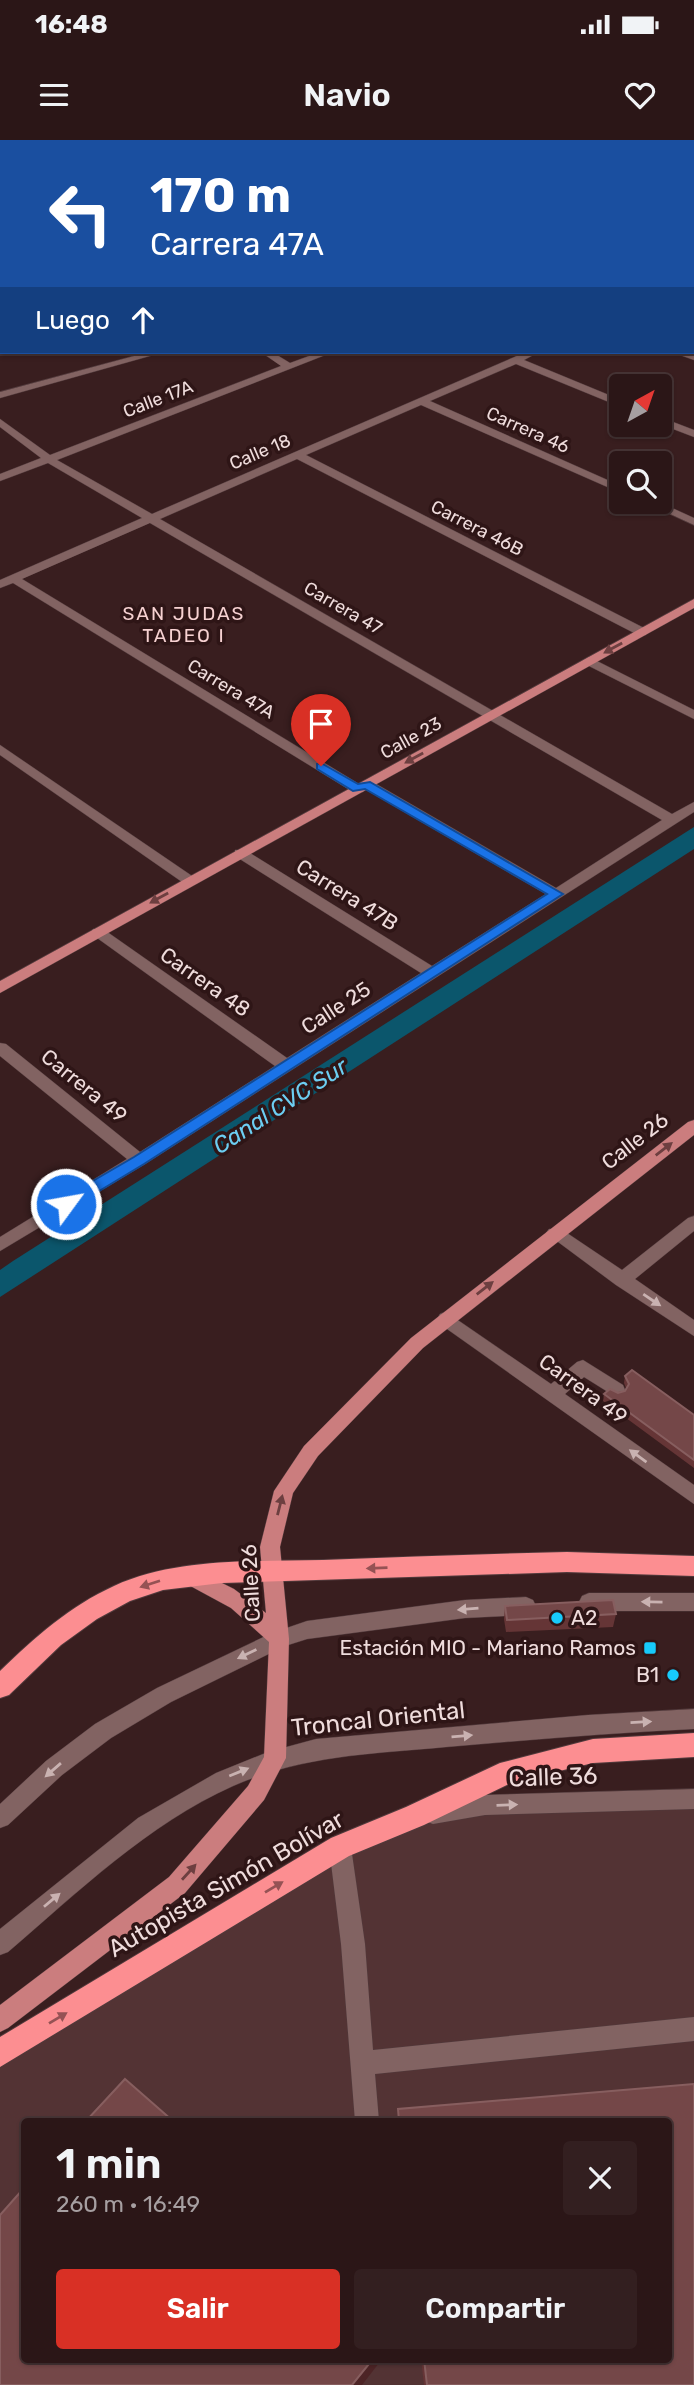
<!DOCTYPE html>
<html lang="es">
<meta charset="utf-8">
<style>
body{margin:0;font-family:Rubik,sans-serif;background:#331f20;color:#f1f3f6;height:100vh;display:flex;flex-direction:column;font-size:26px;white-space:nowrap}
*{box-sizing:border-box;margin:0}
p{font-size:23px;color:#a69fa1}
.icon{flex:none;width:38px;height:38px;fill:none;stroke:currentColor;stroke-width:2;stroke-linecap:round;stroke-linejoin:round}
.map{position:relative;flex:1;overflow:hidden}
.details{position:absolute;left:21px;top:1978px;width:651px;height:245px;display:flex;flex-direction:column;background:#2b1617;border-radius:7px;box-shadow:0 2px 5px #0004,0 0 0 2px #473536}
.details>*{flex:none}
.hud{position:absolute;left:0px;top:0px;width:695px;height:214px;box-shadow:0 2px 5px #0004,0 0 0 2px #473536;background:#1a4fa0;color:#fff;overflow:hidden}
.needle{width:46px;rotate:40deg}
.buttons{position:absolute;left:609px;top:234px;display:grid;gap:14px}
.buttons a{display:grid;place-items:center;width:63px;height:63px;border-radius:7px;background:#2b1617;box-shadow:0 2px 5px #0004,0 0 0 2px #473536;font-size:35px}
.pin{position:absolute;display:grid;place-items:center;width:60px;height:60px;color:#fff;margin:-72px -30px;border-radius:50% 50% 50% 0;rotate:-45deg;box-shadow:0 0 7px #0007}
.pin .icon{rotate:45deg}
.me{position:absolute;width:77px;margin:-38px;rotate:58deg;stroke-linejoin:round;filter:drop-shadow(0 0 5px #0008)}
.turn{display:flex;align-items:center;gap:24px;height:147px;padding:0 35px;font-size:32px}
.turn .icon{width:91px;height:91px;stroke-width:2.5}
.turn b{display:block;font-size:49px;line-height:60px}
.then{display:flex;align-items:center;height:66px;padding:0 35px;background:#0003;gap:14px;font-size:26px}
.round{display:grid;place-items:center;flex:none;width:74px;height:74px;border-radius:7px;background:#331f20}
.summary{display:flex;align-items:center;justify-content:space-between;height:119px;padding:0 35px}
h1{font-size:42px;font-weight:600;line-height:52px}
.primary-button{display:flex;gap:14px;margin-top:auto;padding:14px 35px}
.primary-button a{flex:1;height:80px;border-radius:7px;background:#d93025;color:#fff;font-size:28px;font-weight:600;line-height:80px;text-align:center}
.primary-button a+a{background:#331f20;color:#f1f3f6}
.status{display:flex;justify-content:space-between;align-items:center;height:49px;padding:0 35px;background:#2b1617;direction:ltr}
.status svg{height:19px;fill:currentColor}
header{display:flex;justify-content:space-between;align-items:center;height:91px;padding:0 35px;background:#2b1617;font-size:32px;font-weight:600}
.map>svg:first-child{display:block}
.green{fill:#533334;fill-rule:evenodd}
.water{fill:#0b566c}
.lines{fill:none;stroke-linecap:round;stroke-linejoin:round}
.minor-tunnel{stroke:#543a3b;stroke-width:10;stroke-dasharray:10 4.5;stroke-linecap:butt}
.minor-casing{stroke:#513a3c;stroke-width:1}
.major-casing{stroke:#513a3c;stroke-width:1}
.highway-casing{stroke:#513a3c;stroke-width:2}
.minor{fill:#826362;fill-rule:evenodd}
.major{fill:#cb7d7e;fill-rule:evenodd}
.highway{fill:#fc8e91;fill-rule:evenodd}
.wall{fill:#653536}
.shaded-wall{fill:#4d2426}
.building{fill:#744748;stroke:#875e5f;stroke-width:2}
.oneway{fill:#6d3f40}
.oneway2{fill:#c9b2b1}
.oneway3{fill:#955254}
.route{fill:#1a73e8;stroke:#114b97;stroke-width:2}
.poi-dot{fill:#17cafb;stroke:#2e1516;stroke-width:2.5}
.labels{text-anchor:middle;stroke-width:7;stroke-linejoin:round;paint-order:stroke}
.far-street-label{font-size:18px;fill:#efdcdc;stroke:#2e1516}
.far-neighbourhood-label{font-size:19px;letter-spacing:2px;fill:#f6d1d1;stroke:#2e1516}
.street-label{font-size:21px;fill:#efdcdc;stroke:#2e1516}
.poi-label{font-size:21px;fill:#efdcdc;stroke:#2e1516;text-anchor:end}
.water-label{font-size:23px;font-style:italic;fill:#6ccef2;stroke:#2e1516}
.near-street-label{font-size:24px;fill:#efdcdc;stroke:#2e1516}
</style>
<div class="status"><b>16:48</b><svg viewBox="0 0 49 12"><path d="M0 12V9h3v3zM5 12V6h3v6zM10 12V3h3v9zM15 12V0h3v12zM26 1h20v11H26zM47 4h2v5h-2z"/></svg></div>
<header><svg class="icon" aria-label="menu" viewBox="0 0 24 24"><path d="M4 6h16M4 12h16M4 18h16"/></svg>Navio<svg class="icon" aria-label="heart" viewBox="0 0 24 24"><path d="M12 20l-8-8c-3-5 5-10 8-4 3-6 11-1 8 4z"/></svg></header>
<div class="map">
<svg width="694" height="2245" viewBox="0 0 694 2245">
<rect width="100%" height="100%" fill="#391e1f"/>
<path class="green" d="M694,1659V2245H0V1913L415,1676ZM24,1981H668V2219H24Z"/>
<path class="water" d="M694,687V709L0,1157V1130L13,1121Z"/>
<g class="lines">
<path class="minor-tunnel" d="M497,0L500,2"/>
<defs>
<g id="minor">
<path d="M59,0H69L70,2H60Z"/>
<path d="M186,0H196L197,2H187Z"/>
<path d="M216,0H232L214,2Z"/>
<path d="M395,0H409L393,2Z"/>
<path d="M457,0H470L455,2Z"/>
<path d="M516,0H526L528,2H517Z"/>
<rect x="693" y="8" width="1" height="6"/>
<rect x="693" y="26" width="1" height="6"/>
<path d="M0,32L2,33V39L0,38Z"/>
<rect x="0" y="83" width="2" height="6"/>
<rect x="693" y="87" width="1" height="6"/>
<path d="M0,108L2,109V115L0,114Z"/>
<path d="M694,139V146H693V139Z"/>
<path d="M2,174V180L0,181V175Z"/>
<path d="M2,197V204H0V198Z"/>
<path d="M149,212H164L0,258V252Z"/>
<path d="M261,212H272L290,223L320,212H333L57,320L152,374L526,212H539L524,220L621,260V267L516,224L430,261L621,346V353L421,265L306,315L646,489V495H638L297,319L160,379L672,674L694,662V672L145,1024L0,1111V1097L127,1019L0,916V903L6,904L140,1012L275,926L93,795L91,792L93,789H103L287,918L421,833L235,716V710H245L432,826L546,754L365,649L363,652H353L13,443L0,448V440L142,378L48,323L0,341V334L41,318L0,287V279L50,315L281,226ZM150,383L662,680L556,748L371,641L366,640L359,644L22,439Z"/>
<path d="M676,212L694,214V220L677,214Z"/>
<path d="M660,277L694,290V297L660,284Z"/>
<path d="M644,362H659L694,378V385Z"/>
<path d="M589,517L694,570V579L585,524L583,521Z"/>
<path d="M0,605L195,738L197,741L195,744H185L0,615Z"/>
<path d="M694,1076V1091L635,1139L694,1180V1196L616,1145L546,1093L549,1089H561L622,1130L688,1078Z"/>
<path d="M446,1172L551,1244L577,1222L583,1220L623,1245L625,1250L623,1255L616,1257L584,1237L565,1254L694,1345V1364L440,1184L437,1179L440,1174Z"/>
<path d="M589,1453H694V1471H589L582,1468L579,1462L582,1456Z"/>
<path d="M526,1457L533,1460L536,1466L533,1472L526,1475L465,1478L307,1499L285,1506L171,1562L111,1598L62,1635L8,1685L0,1688V1664L46,1621L95,1584L157,1548L272,1493L307,1481L465,1460Z"/>
<path d="M694,1569V1589C611,1593 528,1600 446,1607C371,1614 304,1615 233,1646C148,1684 78,1752 8,1812L0,1815V1789L138,1678L216,1633L268,1612L316,1599L588,1575Z"/>
<path d="M694,1649V1669L485,1675L433,1684L425,1681L422,1674L425,1667L433,1664L485,1655Z"/>
<path d="M340,1696L348,1700L351,1707L365,1804L373,1910L694,1877V1901L375,1934L379,1981H355L341,1804L329,1707L332,1700Z"/>
</g>
<g id="major">
<path d="M416,0H426L427,2H417Z"/>
<path d="M451,0H461L463,2H452Z"/>
<rect x="693" y="116" width="1" height="7"/>
<rect x="693" y="133" width="1" height="6"/>
<path d="M694,459V468L0,853V841Z"/>
<path d="M694,980V995L423,1208L318,1316L293,1353L280,1407L289,1499L286,1618L264,1660L185,1753L8,1888L0,1892V1865L169,1737L248,1646L264,1617L269,1502L231,1468L183,1442L180,1436L183,1430L190,1427L234,1449L266,1473L260,1407L274,1351L304,1306L411,1198L688,982Z"/>
</g>
<g id="highway">
<path d="M567,1412L694,1416V1436L567,1432L222,1443L163,1450L130,1461L97,1479L61,1505L9,1555L0,1558V1531C35,1497 70,1466 114,1446C178,1417 254,1422 323,1420C404,1417 486,1414 567,1412Z"/>
<path d="M694,1593V1617L593,1623L513,1642L424,1685L349,1716L0,1927V1897L331,1698L406,1667L500,1623L593,1599Z"/>
</g>
</defs>
<use href="#minor" class="minor-casing"/>
<use href="#major" class="major-casing"/>
<use href="#highway" class="highway-casing"/>
<use href="#minor" class="minor"/>
<use href="#major" class="major"/>
<use href="#highway" class="highway"/>
</g>
<g class="wall">
<path d="M625,1236L694,1275V1328L603,1261L604,1254L625,1251L626,1248L624,1243Z"/>
<path d="M505,1466L616,1474L613,1487L506,1492L504,1479Z"/>
<path d="M694,1944V2245H424L421,2219H668V1981H398V1969Z"/>
</g>
<path class="shaded-wall" d="M373,2219H380L379,2223L362,2245H352Z"/>
<g class="building">
<path d="M632,1230L694,1275V1320L604,1254L610,1249L618,1253L625,1251L629,1244L625,1236Z"/>
<path d="M613,1460L616,1474L507,1480L505,1466Z"/>
<path d="M125,1939L173,1981H86Z"/>
<path d="M694,1944V2245H427L424,2219H668V1981H399L398,1969Z"/>
<path d="M24,2048V2219H373L352,2245H0V2075Z"/>
</g>
<defs><path id="oneway-solid" d="M-6-.8H1V-3.2L6.5 0L1 3.2V.8H-6Z" transform="scale(1.75)"/></defs>
<g class="oneway">
<use href="#oneway-solid" transform="translate(613 508) rotate(151)"/>
<use href="#oneway-solid" transform="translate(414 618) rotate(151)"/>
<use href="#oneway-solid" transform="translate(159 758) rotate(151)"/>
<use href="#oneway-solid" transform="translate(664 1009) rotate(-38)"/>
<use href="#oneway-solid" transform="translate(485 1148) rotate(-38)"/>
<use href="#oneway-solid" transform="translate(280 1365) rotate(-76)"/>
<use href="#oneway-solid" transform="translate(189 1732) rotate(-48)"/>
</g>
<g class="oneway2">
<use href="#oneway-solid" transform="translate(652 1160) rotate(34)"/>
<use href="#oneway-solid" transform="translate(638 1316) rotate(-144)"/>
<use href="#oneway-solid" transform="translate(652 1462) rotate(-179)"/>
<use href="#oneway-solid" transform="translate(468 1469) rotate(175)"/>
<use href="#oneway-solid" transform="translate(247 1514) rotate(154)"/>
<use href="#oneway-solid" transform="translate(641 1582) rotate(-3)"/>
<use href="#oneway-solid" transform="translate(462 1596) rotate(-5)"/>
<use href="#oneway-solid" transform="translate(53 1630) rotate(139)"/>
<use href="#oneway-solid" transform="translate(239 1632) rotate(-22)"/>
<use href="#oneway-solid" transform="translate(507 1665) rotate(-2)"/>
<use href="#oneway-solid" transform="translate(52 1760) rotate(-40)"/>
</g>
<g class="oneway3">
<use href="#oneway-solid" transform="translate(377 1428) rotate(178)"/>
<use href="#oneway-solid" transform="translate(150 1444) rotate(162)"/>
<use href="#oneway-solid" transform="translate(274 1747) rotate(-31)"/>
<use href="#oneway-solid" transform="translate(58 1878) rotate(-31)"/>
</g>
<path class="route" d="M321,623L358,644L370,642L563,754L144,1024L71,1068H60L58,1064L60,1060L134,1017L547,754L365,649L353,651L317,629V624Z"/>
<g class="poi-dot">
<circle cx="557" cy="1478" r="7"/>
<rect x="643" y="1501" width="14" height="14" rx="3.5"/>
<circle cx="673" cy="1535" r="7"/>
</g>
<g class="labels">
<g class="far-street-label">
<text transform="translate(158 259) rotate(-21)" y="6">Calle 17A</text>
<text transform="translate(528 290) rotate(24)" y="6">Carrera 46</text>
<text transform="translate(260 312) rotate(-23)" y="6">Calle 18</text>
<text transform="translate(477 388) rotate(27)" y="6">Carrera 46B</text>
<text transform="translate(343 468) rotate(30)" y="6">Carrera 47</text>
<text transform="translate(231 549) rotate(31)" y="6">Carrera 47A</text>
<text transform="translate(411 598) rotate(-29)" y="6">Calle 23</text>
</g>
<g class="far-neighbourhood-label">
<text x="184" y="480">SAN JUDAS<tspan x="184" dy="22">TADEO I</tspan></text>
</g>
<g class="street-label">
<text transform="translate(347 755) rotate(32)" y="7">Carrera 47B</text>
<text transform="translate(205 842) rotate(35)" y="7">Carrera 48</text>
<text transform="translate(336 868) rotate(-33)" y="7">Calle 25</text>
<text transform="translate(84 946) rotate(39)" y="7">Carrera 49</text>
<text transform="translate(635 1001) rotate(-38)" y="7">Calle 26</text>
<text transform="translate(583 1249) rotate(36)" y="7">Carrera 49</text>
<text transform="translate(251 1443) rotate(-93)" y="7">Calle 26</text>
</g>
<g class="poi-label">
<text x="571" y="1485" text-anchor="start">A2</text>
<text x="636" y="1515">Estación MIO - Mariano Ramos</text>
<text x="659" y="1542">B1</text>
</g>
<g class="water-label">
<text transform="translate(280 966) rotate(-33)" y="8">Canal CVC Sur</text>
</g>
<g class="near-street-label">
<text transform="translate(378 1579) rotate(-6)" y="8">Troncal Oriental</text>
<text transform="translate(553 1637) rotate(-2)" y="8">Calle 36</text>
<text transform="translate(226 1744) rotate(-30)" y="8">Autopista Simón Bolívar</text>
</g>
</g>
</svg>
<div class="buttons">
<a><svg class="needle" viewBox="-14 -14 28 28"><path d="M0-13l5 13h-10z" fill="#e53935"/><path d="M0 13l5-13h-10z" fill="#a69fa1"/></svg></a>
<a><svg class="icon" aria-label="search" viewBox="0 0 24 24"><circle cx="10" cy="10" r="6"/><path d="M15 15l6 6"/></svg></a>
</div>
<div class="pin" style="left:321px;top:626px;background:#d93025"><svg class="icon" aria-label="arrive" viewBox="0 0 24 24"><path d="M6 21V4h12l-3 4 3 4H6"/></svg></div>
<svg class="me" style="left:66px;top:1064px" viewBox="-20 -20 40 40"><circle r="17" fill="#1a73e8" stroke="#fff" stroke-width="3"/><path d="M0-11L8 9 0 5-8 9z" fill="#fff"/></svg>
<div class="hud">
<div class="turn"><svg class="icon" aria-label="left" viewBox="0 0 24 24"><path d="M17 20v-9H6M10 6l-5 5 5 5"/></svg><div><b>170 m</b>Carrera 47A</div></div>
<div class="then">Luego<svg class="icon" aria-label="ahead" viewBox="0 0 24 24"><path d="M12 20V5M6 11l6-6 6 6"/></svg></div>
</div>
<section class="details">
<div class="summary"><div><h1>1 min</h1><p>260 m · 16:49</p></div><a class="round"><svg class="icon" aria-label="close" viewBox="0 0 24 24"><path d="M6 6l12 12M18 6L6 18"/></svg></a></div>
<div class="primary-button"><a>Salir</a><a>Compartir</a></div>
</section>
</div>
